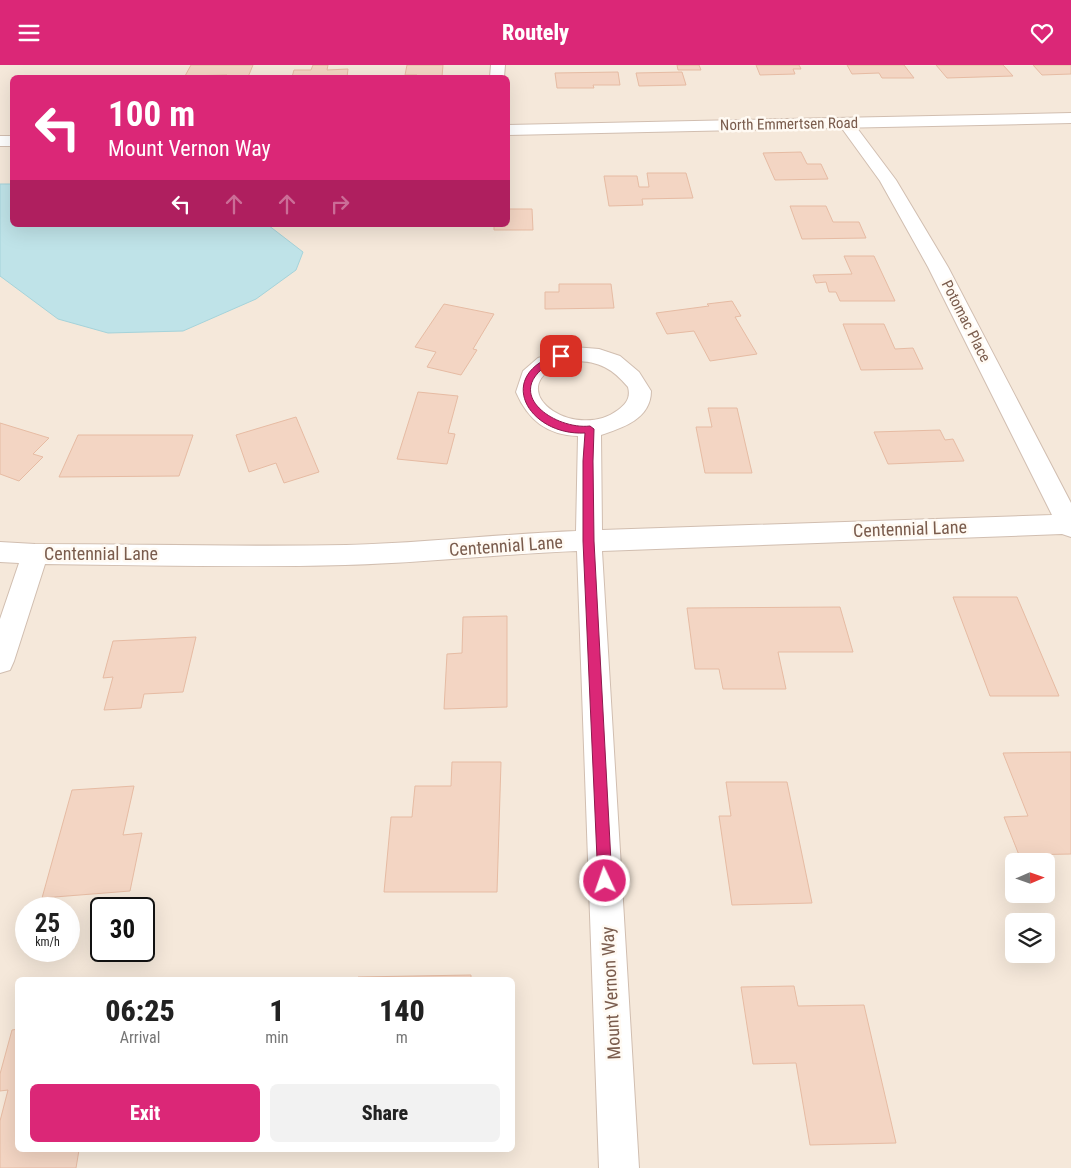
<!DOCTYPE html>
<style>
body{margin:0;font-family:"Roboto Condensed",sans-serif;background:#f2f2f2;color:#222;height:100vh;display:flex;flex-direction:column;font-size:19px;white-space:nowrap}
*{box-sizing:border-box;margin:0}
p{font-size:16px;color:#767676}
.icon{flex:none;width:28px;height:28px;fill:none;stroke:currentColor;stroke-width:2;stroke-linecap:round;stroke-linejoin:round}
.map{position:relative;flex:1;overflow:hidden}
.details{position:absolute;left:15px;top:912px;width:500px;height:175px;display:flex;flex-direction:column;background:#fff;border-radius:8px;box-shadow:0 5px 20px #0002}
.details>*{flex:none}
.guide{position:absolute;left:10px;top:10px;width:500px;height:152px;border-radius:8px;box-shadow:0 5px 20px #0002;background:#db2777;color:#fff;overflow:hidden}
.needle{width:32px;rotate:88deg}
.buttons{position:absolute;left:1005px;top:788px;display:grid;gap:10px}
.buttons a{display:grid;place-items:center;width:50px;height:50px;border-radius:8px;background:#fff;box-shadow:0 5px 20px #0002;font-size:25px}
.speed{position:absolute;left:15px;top:832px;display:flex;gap:10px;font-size:25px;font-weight:700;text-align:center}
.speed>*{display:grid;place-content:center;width:65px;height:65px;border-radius:50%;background:#fff;box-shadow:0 5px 20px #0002;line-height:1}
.speed small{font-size:12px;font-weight:400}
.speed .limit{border:2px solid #111;border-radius:8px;background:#fff;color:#111}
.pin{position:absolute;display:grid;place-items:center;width:42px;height:42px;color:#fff;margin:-21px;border-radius:10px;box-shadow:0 2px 8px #0006}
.me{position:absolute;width:55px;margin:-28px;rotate:357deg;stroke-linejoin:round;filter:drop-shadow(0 0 4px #0008)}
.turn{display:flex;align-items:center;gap:18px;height:105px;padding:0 15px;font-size:22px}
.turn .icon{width:65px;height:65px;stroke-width:2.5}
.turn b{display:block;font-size:35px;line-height:42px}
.lanes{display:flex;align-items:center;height:48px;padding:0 15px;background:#0003;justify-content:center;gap:25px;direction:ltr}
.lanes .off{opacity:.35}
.eta{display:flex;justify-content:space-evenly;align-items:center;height:85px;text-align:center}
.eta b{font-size:30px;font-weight:800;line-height:35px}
.primary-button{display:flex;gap:10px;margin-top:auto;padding:10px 15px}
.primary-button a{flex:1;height:58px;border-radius:8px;background:#db2777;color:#fff;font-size:20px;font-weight:800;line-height:58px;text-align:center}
.primary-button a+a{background:#f2f2f2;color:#222}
header{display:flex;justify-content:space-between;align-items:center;height:65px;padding:0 15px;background:#db2777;color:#fff;font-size:22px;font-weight:800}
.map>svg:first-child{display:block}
.residential{fill:#f5e8da;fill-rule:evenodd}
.water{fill:#bfe3e8;stroke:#a5d3da}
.building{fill:#f3d5c3;stroke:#e6bba3}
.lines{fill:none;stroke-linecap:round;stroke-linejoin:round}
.minor-casing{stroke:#d1beb0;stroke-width:2}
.tertiary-casing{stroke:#d1beb0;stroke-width:2}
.minor{fill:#fff;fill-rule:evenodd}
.tertiary{fill:#fff;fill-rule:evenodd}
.route{fill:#db2777;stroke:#8e194d}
.labels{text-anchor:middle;stroke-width:5;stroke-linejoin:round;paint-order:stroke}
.far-street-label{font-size:15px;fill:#7a5c4d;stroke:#fffaf3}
.street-label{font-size:18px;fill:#7a5c4d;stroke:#fffaf3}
</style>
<header><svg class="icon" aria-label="menu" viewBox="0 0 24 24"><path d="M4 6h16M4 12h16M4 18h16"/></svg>Routely<svg class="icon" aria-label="heart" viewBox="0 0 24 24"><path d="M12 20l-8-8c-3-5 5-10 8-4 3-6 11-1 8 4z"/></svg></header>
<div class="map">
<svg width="1071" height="1103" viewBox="0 0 1071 1103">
<rect width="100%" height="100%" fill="#fdf6ec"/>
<path class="residential" d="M0,0H1071V1103H0ZM12,12H508V160H12ZM1014,796H1046V829H1014ZM26,844H69V886H26ZM101,844H144V886H101ZM1014,856H1046V889H1014ZM18,915H512V1085H18Z"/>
<path class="water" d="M0,119H12V160H268L303,187L296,205L256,234L183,266L108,268L58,254L0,211Z"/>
<g class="building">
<path d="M191,0H253L248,12H226L227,10L185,11Z"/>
<path d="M313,0H328L327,5L348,4L347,12H292L294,5H311Z"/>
<path d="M407,0H443L442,12H416L417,10H405Z"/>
<path d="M677,0H699L701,5H678Z"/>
<path d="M756,0H799L801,4H793L795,9L760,10Z"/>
<path d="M847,0H904L914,13H882L879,8L852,9Z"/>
<path d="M936,0H1003L1013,11L947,13Z"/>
<path d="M1033,0H1071V9L1042,10Z"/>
<path d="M618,7L620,20H593L594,23H557L555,8Z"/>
<path d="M682,7L686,20L639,21L636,8Z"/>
<path d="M801,87L807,99H821L828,114L775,115L763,88Z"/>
<path d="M647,108H686L693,133L642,134L643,140L609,141L604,111H637L639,122H649Z"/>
<path d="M790,141H826L833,157H859L866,173L802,174Z"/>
<path d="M508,144H532L533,165H494V160H508Z"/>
<path d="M844,191H874L895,236H840L836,227H829L826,217L816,218L813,210L852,209Z"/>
<path d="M559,219H611L614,243L545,244V227H559Z"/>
<path d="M732,236L741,251L735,252L757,289L710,296L694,266L667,269L656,248L709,241L707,239Z"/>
<path d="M444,239L494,249L473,284L477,285L461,310L427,302L436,287L415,282Z"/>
<path d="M843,259H884L895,284L913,283L923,304L861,305Z"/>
<path d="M418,327L458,331L448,368L455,369L447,399L397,394Z"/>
<path d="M708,343H737L752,408H705L696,362H712Z"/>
<path d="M296,352L319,407L284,418L276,398L249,407L236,370Z"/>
<path d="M0,358L49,373L33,389L43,392L19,416L0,409Z"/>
<path d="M940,365L945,375L953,374L964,396L888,399L874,367Z"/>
<path d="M78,370H193L179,411L59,412Z"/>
<path d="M953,532H1017L1059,631H990Z"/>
<path d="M840,542L853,587H778L786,624H723L719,604H695L687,543Z"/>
<path d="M507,551V642L444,644L447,589L462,588L463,552Z"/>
<path d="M196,572L183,627L144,629L141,643L104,645L113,612L103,613L113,576Z"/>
<path d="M1071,687V789L1019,790L1004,752L1028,751L1003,688Z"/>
<path d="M452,697H501L497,827H384L391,752H412L415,721H451Z"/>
<path d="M726,717H787L812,838L732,840L719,751H731Z"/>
<path d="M134,721L123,770L142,768L130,826L42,833L72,725Z"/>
<path d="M471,910V915H358V912Z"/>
<path d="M794,921L798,941L864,940L896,1078L810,1080L796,998L753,999L741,922Z"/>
<path d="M18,964V1085H79L76,1103H0V1056L8,1025L0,1026V1009L12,965Z"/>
</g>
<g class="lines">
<defs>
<g id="minor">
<path d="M491,0H505L504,12H490Z"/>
<path d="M846,53L851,55L896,115L948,202L1071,438V472L1062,469L602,486L639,1103H599L577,486C499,489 422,498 345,500C245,503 145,500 45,499L14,596L10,605L0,608V554L19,498L0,497V477L35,479C138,479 242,482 346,480C423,478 499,469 576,466L578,371C547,370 528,355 516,327L523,306L538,293L574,282L599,284L620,291L639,307L651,326C651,354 622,363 601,370L602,465L1052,450L928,202L880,116L838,58L841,55ZM575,296C599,296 613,304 628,322C631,333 626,339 618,345C577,376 507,330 553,303C559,299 568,298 575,296Z"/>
</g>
<g id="tertiary">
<path d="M1071,48V58L508,70V60Z"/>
<rect x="0" y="71" width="12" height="10"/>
</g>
</defs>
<use href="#minor" class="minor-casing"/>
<use href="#tertiary" class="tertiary-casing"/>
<use href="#minor" class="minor"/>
<use href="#tertiary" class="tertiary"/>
</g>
<path class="route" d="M561,288L564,289V293C558,296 551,297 546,301C504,331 557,365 590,361L594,364L593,396L594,476L612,816L610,821L605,823L600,821L598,816L583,476V396L585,368C528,371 492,309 561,288Z"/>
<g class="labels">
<g class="far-street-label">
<text transform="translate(789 59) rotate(-1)" y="5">North Emmertsen Road</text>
<text transform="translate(966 256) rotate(63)" y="5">Potomac Place</text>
</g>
<g class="street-label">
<text transform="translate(910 464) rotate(-2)" y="6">Centennial Lane</text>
<text transform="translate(506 481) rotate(-4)" y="6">Centennial Lane</text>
<text x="101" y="495">Centennial Lane</text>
<text transform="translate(611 928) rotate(-93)" y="6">Mount Vernon Way</text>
</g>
</g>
</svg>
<div class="buttons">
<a><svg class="needle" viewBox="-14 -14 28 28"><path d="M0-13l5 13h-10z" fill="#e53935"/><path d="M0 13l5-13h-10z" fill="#767676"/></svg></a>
<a><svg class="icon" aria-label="layers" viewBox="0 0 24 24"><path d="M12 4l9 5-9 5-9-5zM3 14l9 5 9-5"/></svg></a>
</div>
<div class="speed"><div>25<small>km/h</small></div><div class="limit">30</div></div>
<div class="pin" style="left:561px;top:291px;background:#d93025"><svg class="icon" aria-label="arrive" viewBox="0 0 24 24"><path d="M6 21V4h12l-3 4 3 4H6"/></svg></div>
<svg class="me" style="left:605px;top:816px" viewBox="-20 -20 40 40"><circle r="17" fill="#db2777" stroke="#fff" stroke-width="3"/><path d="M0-11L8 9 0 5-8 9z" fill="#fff"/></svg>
<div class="guide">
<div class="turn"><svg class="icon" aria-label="left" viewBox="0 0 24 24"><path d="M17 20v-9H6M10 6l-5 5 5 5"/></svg><div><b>100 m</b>Mount Vernon Way</div></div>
<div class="lanes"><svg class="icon" aria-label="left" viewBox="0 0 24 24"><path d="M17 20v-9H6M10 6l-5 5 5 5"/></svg><svg class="icon off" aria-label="ahead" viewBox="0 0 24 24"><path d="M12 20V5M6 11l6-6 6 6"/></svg><svg class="icon off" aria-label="ahead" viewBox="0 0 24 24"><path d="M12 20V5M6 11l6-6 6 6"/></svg><svg class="icon off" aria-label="right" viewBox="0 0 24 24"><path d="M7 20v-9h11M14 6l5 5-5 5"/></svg></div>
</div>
<section class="details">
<div class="eta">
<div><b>06:25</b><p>Arrival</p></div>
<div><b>1</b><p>min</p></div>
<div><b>140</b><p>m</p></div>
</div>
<div class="primary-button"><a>Exit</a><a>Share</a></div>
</section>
</div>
